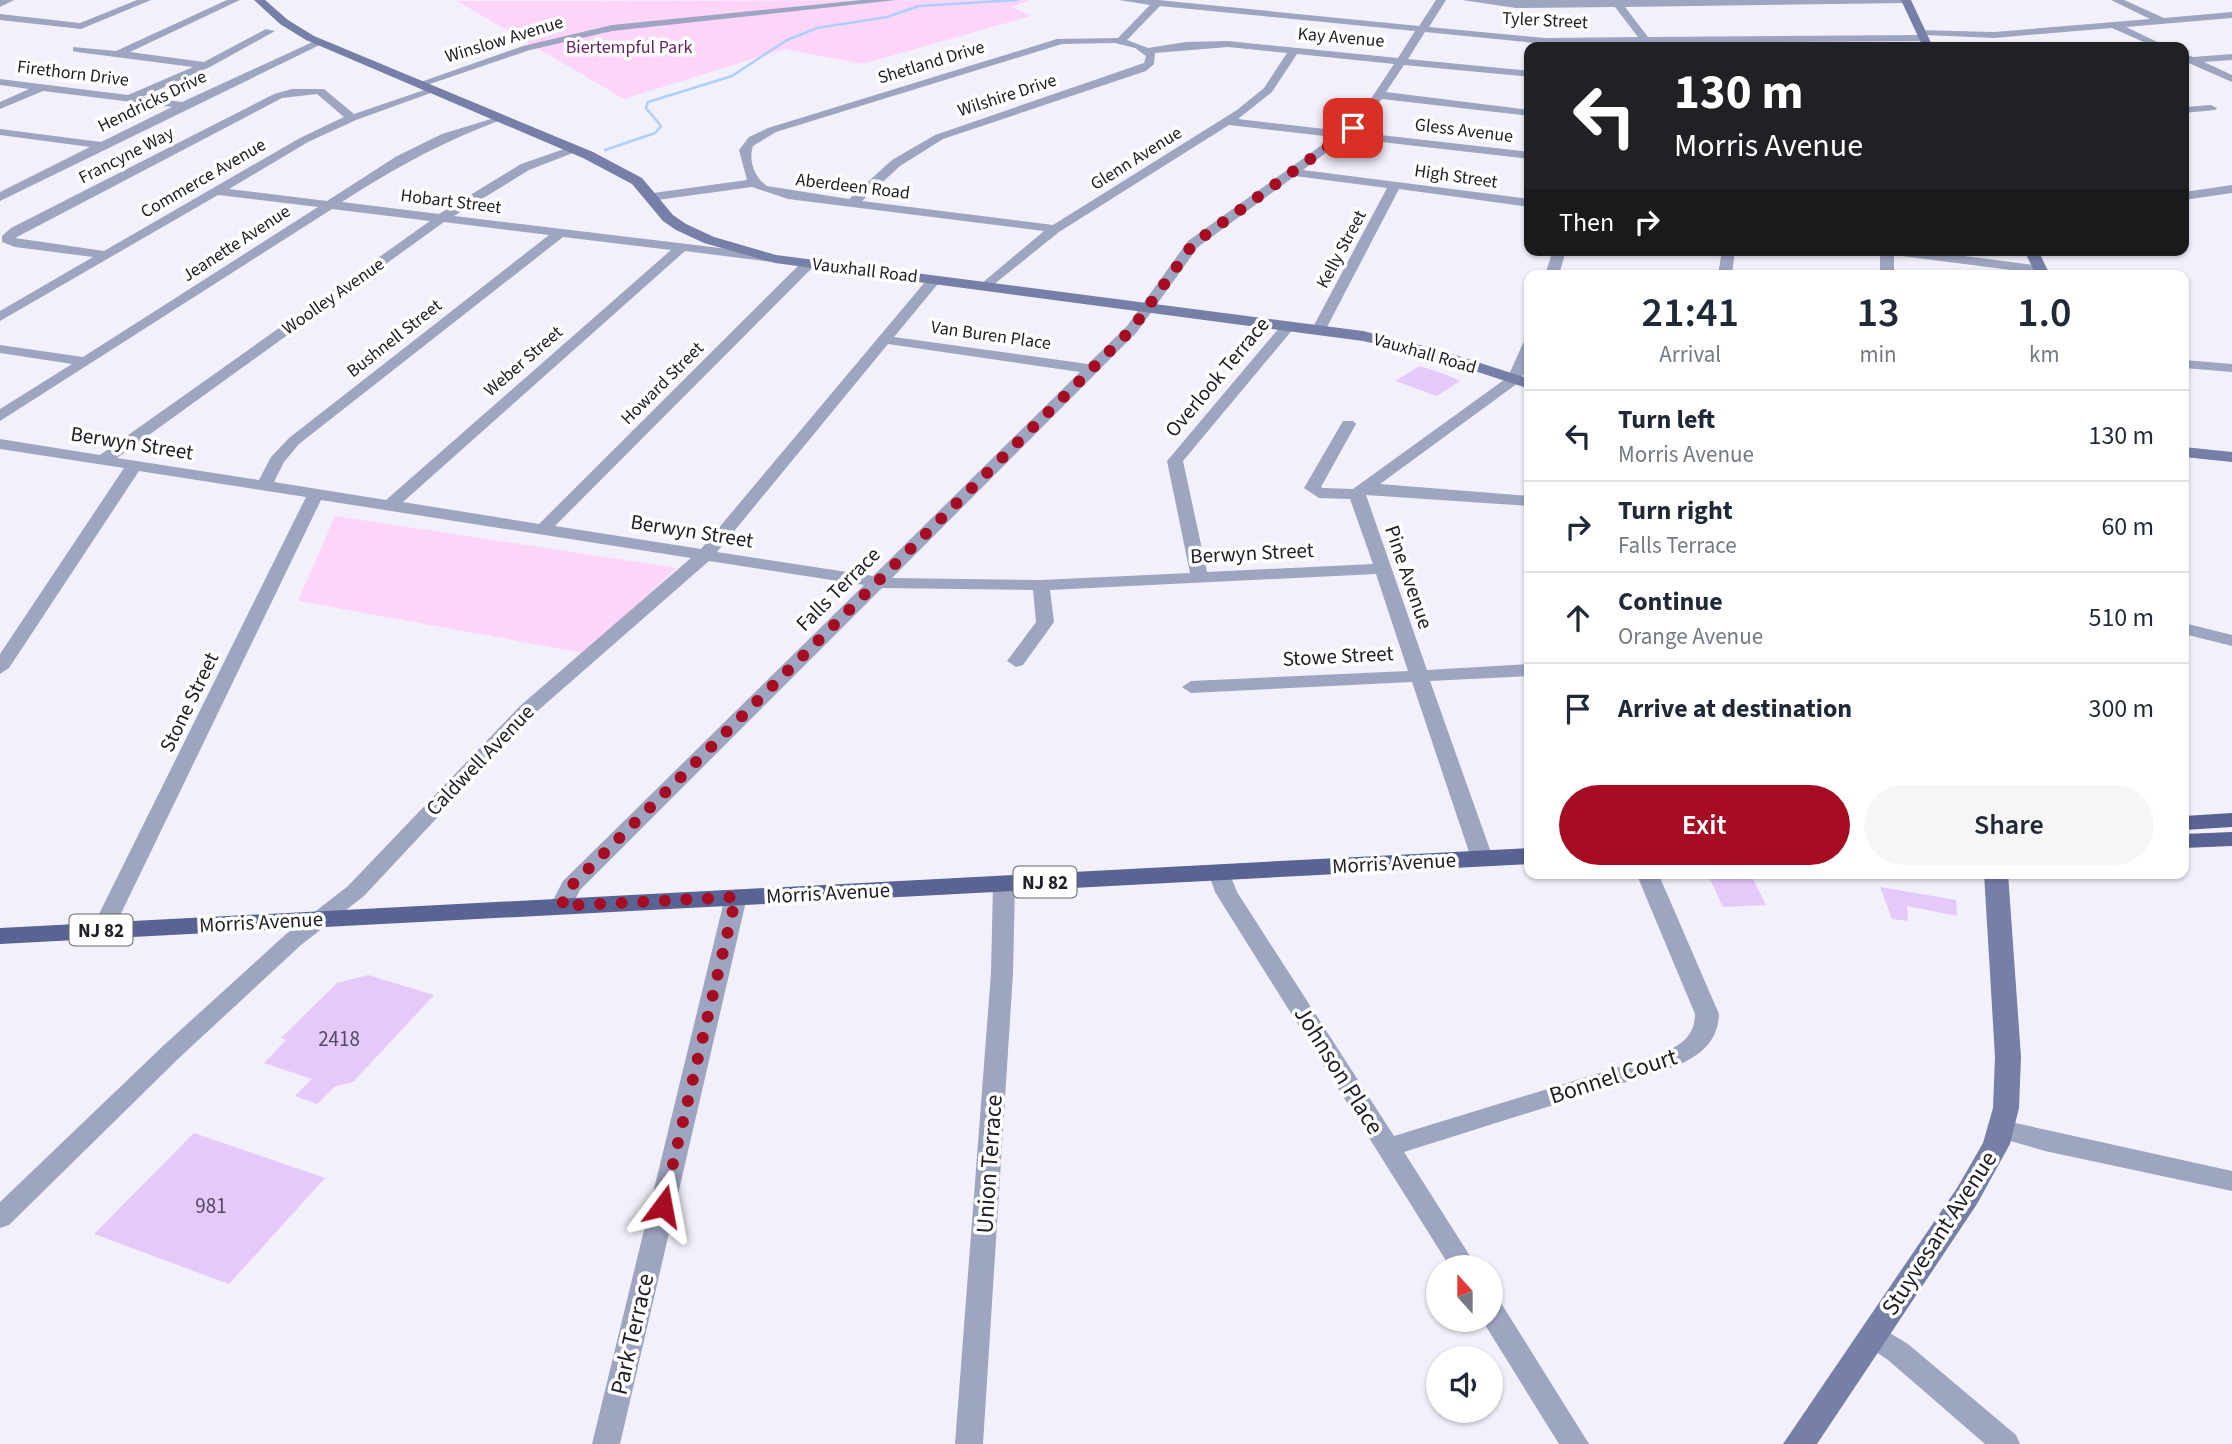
<!DOCTYPE html>
<style>
body{margin:0;font-family:"Source Sans 3",sans-serif;background:#f6f6f7;color:#1f2937;height:100vh;display:flex;flex-direction:column;font-size:26px;white-space:nowrap}
*{box-sizing:border-box;margin:0}
p{font-size:23px;color:#747a83}
.icon{flex:none;width:38px;height:38px;fill:none;stroke:currentColor;stroke-width:2;stroke-linecap:round;stroke-linejoin:round}
.map{position:relative;flex:1;overflow:hidden}
.details{position:absolute;left:1524px;top:270px;width:665px;height:609px;display:flex;flex-direction:column;background:#fff;border-radius:14px;box-shadow:0 2px 5px #0004}
.details>*{flex:none}
.banner{position:absolute;left:1524px;top:42px;width:665px;height:214px;border-radius:14px;box-shadow:0 2px 5px #0004;background:#202124;color:#fff;overflow:hidden}
.needle{width:46px;rotate:339deg}
.controls{position:absolute;left:1426px;top:1255px;display:grid;gap:14px}
.controls a{display:grid;place-items:center;width:77px;height:77px;border-radius:50%;background:#fff;box-shadow:0 2px 5px #0004;font-size:35px}
.pin{position:absolute;display:grid;place-items:center;width:60px;height:60px;color:#fff;margin:-30px;border-radius:14px;box-shadow:0 4px 10px #0006}
.me{position:absolute;width:77px;margin:-38px;rotate:13deg;stroke-linejoin:round;filter:drop-shadow(0 0 5px #0008)}
.turn{display:flex;align-items:center;gap:24px;height:147px;padding:0 35px;font-size:32px}
.turn .icon{width:91px;height:91px;stroke-width:2.5}
.turn b{display:block;font-size:49px;line-height:60px}
.then{display:flex;align-items:center;height:66px;padding:0 35px;background:#0003;gap:14px;font-size:26px}
.eta{display:flex;justify-content:space-evenly;align-items:center;height:119px;text-align:center}
.eta b{font-size:42px;font-weight:600;line-height:49px}
.primary-button{display:flex;gap:14px;margin-top:auto;padding:14px 35px}
.primary-button a{flex:1;height:80px;border-radius:42px;background:#a60d22;color:#fff;font-size:28px;font-weight:600;line-height:80px;text-align:center}
.primary-button a+a{background:#f6f6f7;color:#1f2937}
ul{padding:0;list-style:none}
li{display:flex;align-items:center;gap:21px;height:91px;padding:0 35px;border-top:2px solid #e0e1e3}
li div{flex:1}
li b{display:block;font-size:26px}
li em{font-style:normal}
.map>svg:first-child{display:block}
.green{fill:#fcd5f9}
.lines{fill:none;stroke-linecap:round;stroke-linejoin:round}
.stream{stroke:#adcffd;stroke-width:2.5}
.building{fill:#e5c9fb}
.street{fill:#9ea5c1;fill-rule:evenodd}
.secondary{fill:#767fa8;fill-rule:evenodd}
.primary{fill:#596495;fill-rule:evenodd}
.route{stroke:#a60d22;stroke-width:12;stroke-dasharray:0 21.6}
.labels{text-anchor:middle;stroke-width:7;stroke-linejoin:round;paint-order:stroke}
.far-street-label{font-size:18px;fill:#212029;stroke:#fff}
.far-park-label{font-size:18px;fill:#652563;stroke:#fff}
.shield{fill:#fff;stroke:#646369;stroke-width:2}
.shield-label{font-size:19px;font-weight:bold;fill:#212029}
.street-label{font-size:21px;fill:#212029;stroke:#fff}
.near-number-label{font-size:21px;fill:#524a5e}
.near-street-label{font-size:24px;fill:#212029;stroke:#fff}
</style>
<div class="map">
<svg width="2232" height="1444" viewBox="0 0 2232 1444">
<rect width="100%" height="100%" fill="#f2f1fb"/>
<g class="green">
<path d="M1030,0L1012,7L1031,16L863,64L785,49L624,99L457,1Z"/>
<path d="M335,516L677,568L584,653L298,601Z"/>
</g>
<g class="lines">
<path class="stream" d="M605,150L655,133L661,126L646,108L648,102L732,76L787,40L817,28L887,17L919,6L1017,0"/>
</g>
<g class="building">
<path d="M1420,366L1447,375L1460,381L1437,396L1395,381Z"/>
<path d="M1707,873H1750L1766,905L1723,907Z"/>
<path d="M1880,887L1956,900L1957,916L1907,906L1908,921L1892,919Z"/>
<path d="M368,975L434,995L353,1082L334,1087L317,1104L295,1096L312,1079L264,1063L286,1040L281,1038L337,983Z"/>
<path d="M194,1133L325,1178L229,1284L94,1234Z"/>
</g>
<g class="lines">
<g class="street">
<path d="M0,0H14L0,7Z"/>
<path d="M137,0H151L81,29L0,20V14L80,23Z"/>
<path d="M227,0H240L130,52L204,62L266,29L275,31L210,67L142,97L182,102L317,40L326,42L0,201V192L90,147L0,135V129L101,142L172,107L43,91L0,109V102L29,89L0,85V79L128,95L193,67L77,52L73,51V47L116,51Z"/>
<path d="M862,0H896L612,31L530,50L424,86L415,84L523,46L612,25Z"/>
<path d="M1119,0H1158L1419,26L1436,0H1446L1429,27L1545,38L1638,37L1615,7L1516,8L1462,0H1911L1906,3L1625,7L1648,37L1921,35L1916,32L1917,30L1994,32L2150,19L2111,0H2124L2164,18L2232,12V18L2126,27L2168,47H2155L2112,28L1994,38L1925,35L1929,38L1924,41L1650,43L1649,47H1639V43L1545,44L1425,32L1408,59L1530,71V77L1404,65L1386,92L1530,110V116L1382,99L1354,132L1530,152V159L1346,138L1303,170L1530,199V207L1399,189L1326,329L1319,333L1312,329L1387,188L1295,176L1198,247L1137,332L892,578L1041,580L1190,573L1167,461L1284,322H1294V328L1183,461L1207,572L1373,564L1350,499L1319,498L1304,488L1343,421H1353L1356,424L1321,487L1323,488L1353,489L1508,377L1523,343L1530,339V365L1518,383L1380,484L1530,496V506L1366,495L1427,670L1530,664V676L1430,681L1493,858L1489,863H1475L1471,858L1412,682L1191,693L1182,687L1191,681L1408,671L1376,574L1050,590L1054,622L1023,665L1016,667L1007,661L1036,622L1033,590L882,588L580,890L569,911H553L550,906L563,881L864,585L709,561L534,714L364,896L301,945L179,1058L9,1225L0,1228V1202L163,1046L285,935L348,886L520,706L691,558L321,500L113,930L110,935H94L91,930L306,497L139,471L9,668L0,674V654L124,468L0,449V439L100,455L430,221L332,209L0,421V409L72,364L0,353V345L83,357L318,207L218,195L0,321V311L93,257L15,247L2,242V236L11,228L274,94L292,89H324L354,114L430,88L439,90L356,120L308,142L229,189L327,201L397,156L442,134L504,115V119C441,142 397,167 342,202L439,214L521,164L570,147H578V151L529,170L454,216L771,254L778,258L771,262L685,251L403,502L539,524L804,260H814V266L555,526L701,549L930,276L942,279L894,337L1088,364L1127,326L1188,241L1333,137L1229,125L1059,232L987,290L980,286L982,283L1044,231L788,199L752,187L650,201L646,200V194L747,180L739,150L749,137L768,128L1057,39L1118,38L1150,5ZM1160,6L1415,31L1398,58L1228,41L1186,42L1148,48L1127,40ZM1115,43L1135,48L1146,56L1144,63L935,135L892,160L849,199L767,186C755,178 748,161 753,146L776,132L1062,44ZM1228,47L1287,53L1264,88L1237,110L1053,225L862,201L900,166L943,139L1146,71L1154,64L1155,53ZM1297,54L1394,64L1362,112L1342,131L1238,119L1272,92ZM317,94L344,117L300,138L104,251L15,238L282,98ZM444,222L549,235L289,438L271,457L259,480L117,458ZM563,237L671,250L386,500L274,482L284,462L299,444ZM888,344L1080,372L873,576L717,552Z"/>
<path d="M2184,54L2193,57L2232,54V60L2204,62L2232,75V82L2184,61Z"/>
<path d="M2211,105L2217,108L2215,110L2184,113V107Z"/>
<path d="M2232,185V193L2184,200V192Z"/>
<path d="M1553,250H1566L1559,275H1545Z"/>
<path d="M1722,250H1735L1732,275H1718Z"/>
<path d="M1880,250H1918L2041,266L2048,270L2041,274L1894,255V275H1880Z"/>
<path d="M2184,360L2232,364V372L2184,368Z"/>
<path d="M2184,623L2232,635V646L2184,634Z"/>
<path d="M1219,865L1227,867L1237,892L1394,1136L1655,1056C1676,1048 1695,1039 1695,1014L1636,873H1658L1719,1014C1718,1044 1697,1058 1671,1068L1404,1152L1477,1267H1450L1215,892L1208,872L1211,867Z"/>
<path d="M1004,877L1012,879L1015,884L1013,973L983,1444H955L991,973L993,884L996,879Z"/>
<path d="M736,890L744,892L747,897L620,1444H592L725,897L728,892Z"/>
<path d="M2002,1120L2232,1171V1191L2045,1151L1993,1136L1990,1129L1993,1122Z"/>
<path d="M1491,1300L1501,1303L1589,1444H1559L1482,1320H1491Z"/>
<path d="M1873,1323L1908,1344L2016,1435L2020,1444H1985L1888,1360L1863,1343L1859,1335L1863,1327Z"/>
</g>
<g class="secondary">
<path d="M254,0H265L288,20L314,36L593,152L642,178L673,215L686,224L714,237L776,255L1363,331L1440,350L1530,379V389L1429,356L1363,341L775,263L704,243L676,230L663,221L632,184L583,158L306,40L280,24Z"/>
<path d="M1901,0H1911L1933,47H1923Z"/>
<path d="M2024,250H2038L2050,275H2036Z"/>
<path d="M2184,447L2232,452V462L2184,457Z"/>
<path d="M1984,873H2008L2021,1057L2019,1108L2010,1144L1977,1204L1817,1444H1783L1957,1188L1983,1143L1993,1108L1995,1057Z"/>
</g>
<g class="primary">
<path d="M2232,813V827L2184,830V816Z"/>
<path d="M2232,832V846L2184,848V834Z"/>
<path d="M1530,848V864L0,944V928Z"/>
</g>
</g>
<g class="lines">
<path class="route" d="M663,1206L736,897L561,906L571,886L1132,329L1193,244L1353,128"/>
</g>
<g class="labels">
<g class="far-street-label">
<text transform="translate(1545 20) rotate(3)" y="6">Tyler Street</text>
<text transform="translate(1341 37) rotate(5)" y="6">Kay Avenue</text>
<text transform="translate(504 39) rotate(-17)" y="6">Winslow Avenue</text>
<text transform="translate(931 62) rotate(-17)" y="6">Shetland Drive</text>
<text transform="translate(73 73) rotate(7)" y="6">Firethorn Drive</text>
<text transform="translate(1007 95) rotate(-18)" y="6">Wilshire Drive</text>
<text transform="translate(152 101) rotate(-26)" y="6">Hendricks Drive</text>
<text transform="translate(1464 130) rotate(7)" y="6">Gless Avenue</text>
<text transform="translate(126 155) rotate(-27)" y="6">Francyne Way</text>
<text transform="translate(1136 158) rotate(-32)" y="6">Glenn Avenue</text>
<text transform="translate(1456 176) rotate(8)" y="6">High Street</text>
<text transform="translate(203 178) rotate(-30)" y="6">Commerce Avenue</text>
<text transform="translate(853 186) rotate(7)" y="6">Aberdeen Road</text>
<text transform="translate(451 201) rotate(7)" y="6">Hobart Street</text>
<text transform="translate(236 243) rotate(-33)" y="6">Jeanette Avenue</text>
<text transform="translate(1341 249) rotate(-62)" y="6">Kelly Street</text>
<text transform="translate(865 270) rotate(7)" y="6">Vauxhall Road</text>
<text transform="translate(333 296) rotate(-35)" y="6">Woolley Avenue</text>
<text transform="translate(991 335) rotate(8)" y="6">Van Buren Place</text>
<text transform="translate(394 338) rotate(-38)" y="6">Bushnell Street</text>
<text transform="translate(1425 353) rotate(16)" y="6">Vauxhall Road</text>
<text transform="translate(523 361) rotate(-41)" y="6">Weber Street</text>
<text transform="translate(662 383) rotate(-45)" y="6">Howard Street</text>
</g>
<g class="far-park-label">
<text x="629" y="53">Biertempful Park</text>
</g>
<g class="shield">
<rect x="1013.5" y="866.5" width="63" height="31" rx="5"/>
<rect x="69.5" y="914.5" width="63" height="31" rx="5"/>
</g>
<g class="shield-label">
<text x="1045" y="889">NJ 82</text>
<text x="101" y="937">NJ 82</text>
</g>
<g class="street-label">
<text transform="translate(1217 377) rotate(-50)" y="7">Overlook Terrace</text>
<text transform="translate(132 443) rotate(9)" y="7">Berwyn Street</text>
<text transform="translate(692 531) rotate(9)" y="7">Berwyn Street</text>
<text transform="translate(1252 553) rotate(-3)" y="7">Berwyn Street</text>
<text transform="translate(1409 577) rotate(71)" y="7">Pine Avenue</text>
<text transform="translate(838 589) rotate(-45)" y="7">Falls Terrace</text>
<text transform="translate(1338 656) rotate(-3)" y="7">Stowe Street</text>
<text transform="translate(189 702) rotate(-64)" y="7">Stone Street</text>
<text transform="translate(480 760) rotate(-46)" y="7">Caldwell Avenue</text>
<text transform="translate(1394 863) rotate(-3)" y="7">Morris Avenue</text>
<text transform="translate(828 893) rotate(-3)" y="7">Morris Avenue</text>
<text transform="translate(261 922) rotate(-3)" y="7">Morris Avenue</text>
</g>
<g class="near-number-label">
<text x="339" y="1046">2418</text>
<text x="211" y="1213">981</text>
</g>
<g class="near-street-label">
<text transform="translate(1339 1070) rotate(58)" y="8">Johnson Place</text>
<text transform="translate(1613 1076) rotate(-18)" y="8">Bonnel Court</text>
<text transform="translate(989 1164) rotate(-86)" y="8">Union Terrace</text>
<text transform="translate(1939 1233) rotate(-57)" y="8">Stuyvesant Avenue</text>
<text transform="translate(632 1334) rotate(-77)" y="8">Park Terrace</text>
</g>
</g>
</svg>
<div class="controls">
<a><svg class="needle" viewBox="-14 -14 28 28"><path d="M0-13l5 13h-10z" fill="#e53935"/><path d="M0 13l5-13h-10z" fill="#747a83"/></svg></a>
<a><svg class="icon" aria-label="sound" viewBox="0 0 24 24"><path d="M4 9h4l5-4v14l-5-4H4zM17 9q2 3 0 6"/></svg></a>
</div>
<div class="pin" style="left:1353px;top:128px;background:#d93025"><svg class="icon" aria-label="arrive" viewBox="0 0 24 24"><path d="M6 21V4h12l-3 4 3 4H6"/></svg></div>
<svg class="me" style="left:663px;top:1206px" viewBox="-20 -20 40 40"><path d="M0-17L14 15 0 8-14 15z" fill="#a60d22" stroke="#fff" stroke-width="4"/></svg>
<div class="banner">
<div class="turn"><svg class="icon" aria-label="left" viewBox="0 0 24 24"><path d="M17 20v-9H6M10 6l-5 5 5 5"/></svg><div><b>130 m</b>Morris Avenue</div></div>
<div class="then">Then<svg class="icon" aria-label="right" viewBox="0 0 24 24"><path d="M7 20v-9h11M14 6l5 5-5 5"/></svg></div>
</div>
<section class="details">
<div class="eta">
<div><b>21:41</b><p>Arrival</p></div>
<div><b>13</b><p>min</p></div>
<div><b>1.0</b><p>km</p></div>
</div>
<ul>
<li><svg class="icon" aria-label="left" viewBox="0 0 24 24"><path d="M17 20v-9H6M10 6l-5 5 5 5"/></svg><div><b>Turn left</b><p>Morris Avenue</p></div><em>130 m</em></li>
<li><svg class="icon" aria-label="right" viewBox="0 0 24 24"><path d="M7 20v-9h11M14 6l5 5-5 5"/></svg><div><b>Turn right</b><p>Falls Terrace</p></div><em>60 m</em></li>
<li><svg class="icon" aria-label="ahead" viewBox="0 0 24 24"><path d="M12 20V5M6 11l6-6 6 6"/></svg><div><b>Continue</b><p>Orange Avenue</p></div><em>510 m</em></li>
<li><svg class="icon" aria-label="arrive" viewBox="0 0 24 24"><path d="M6 21V4h12l-3 4 3 4H6"/></svg><div><b>Arrive at destination</b></div><em>300 m</em></li>
</ul>
<div class="primary-button"><a>Exit</a><a>Share</a></div>
</section>
</div>
